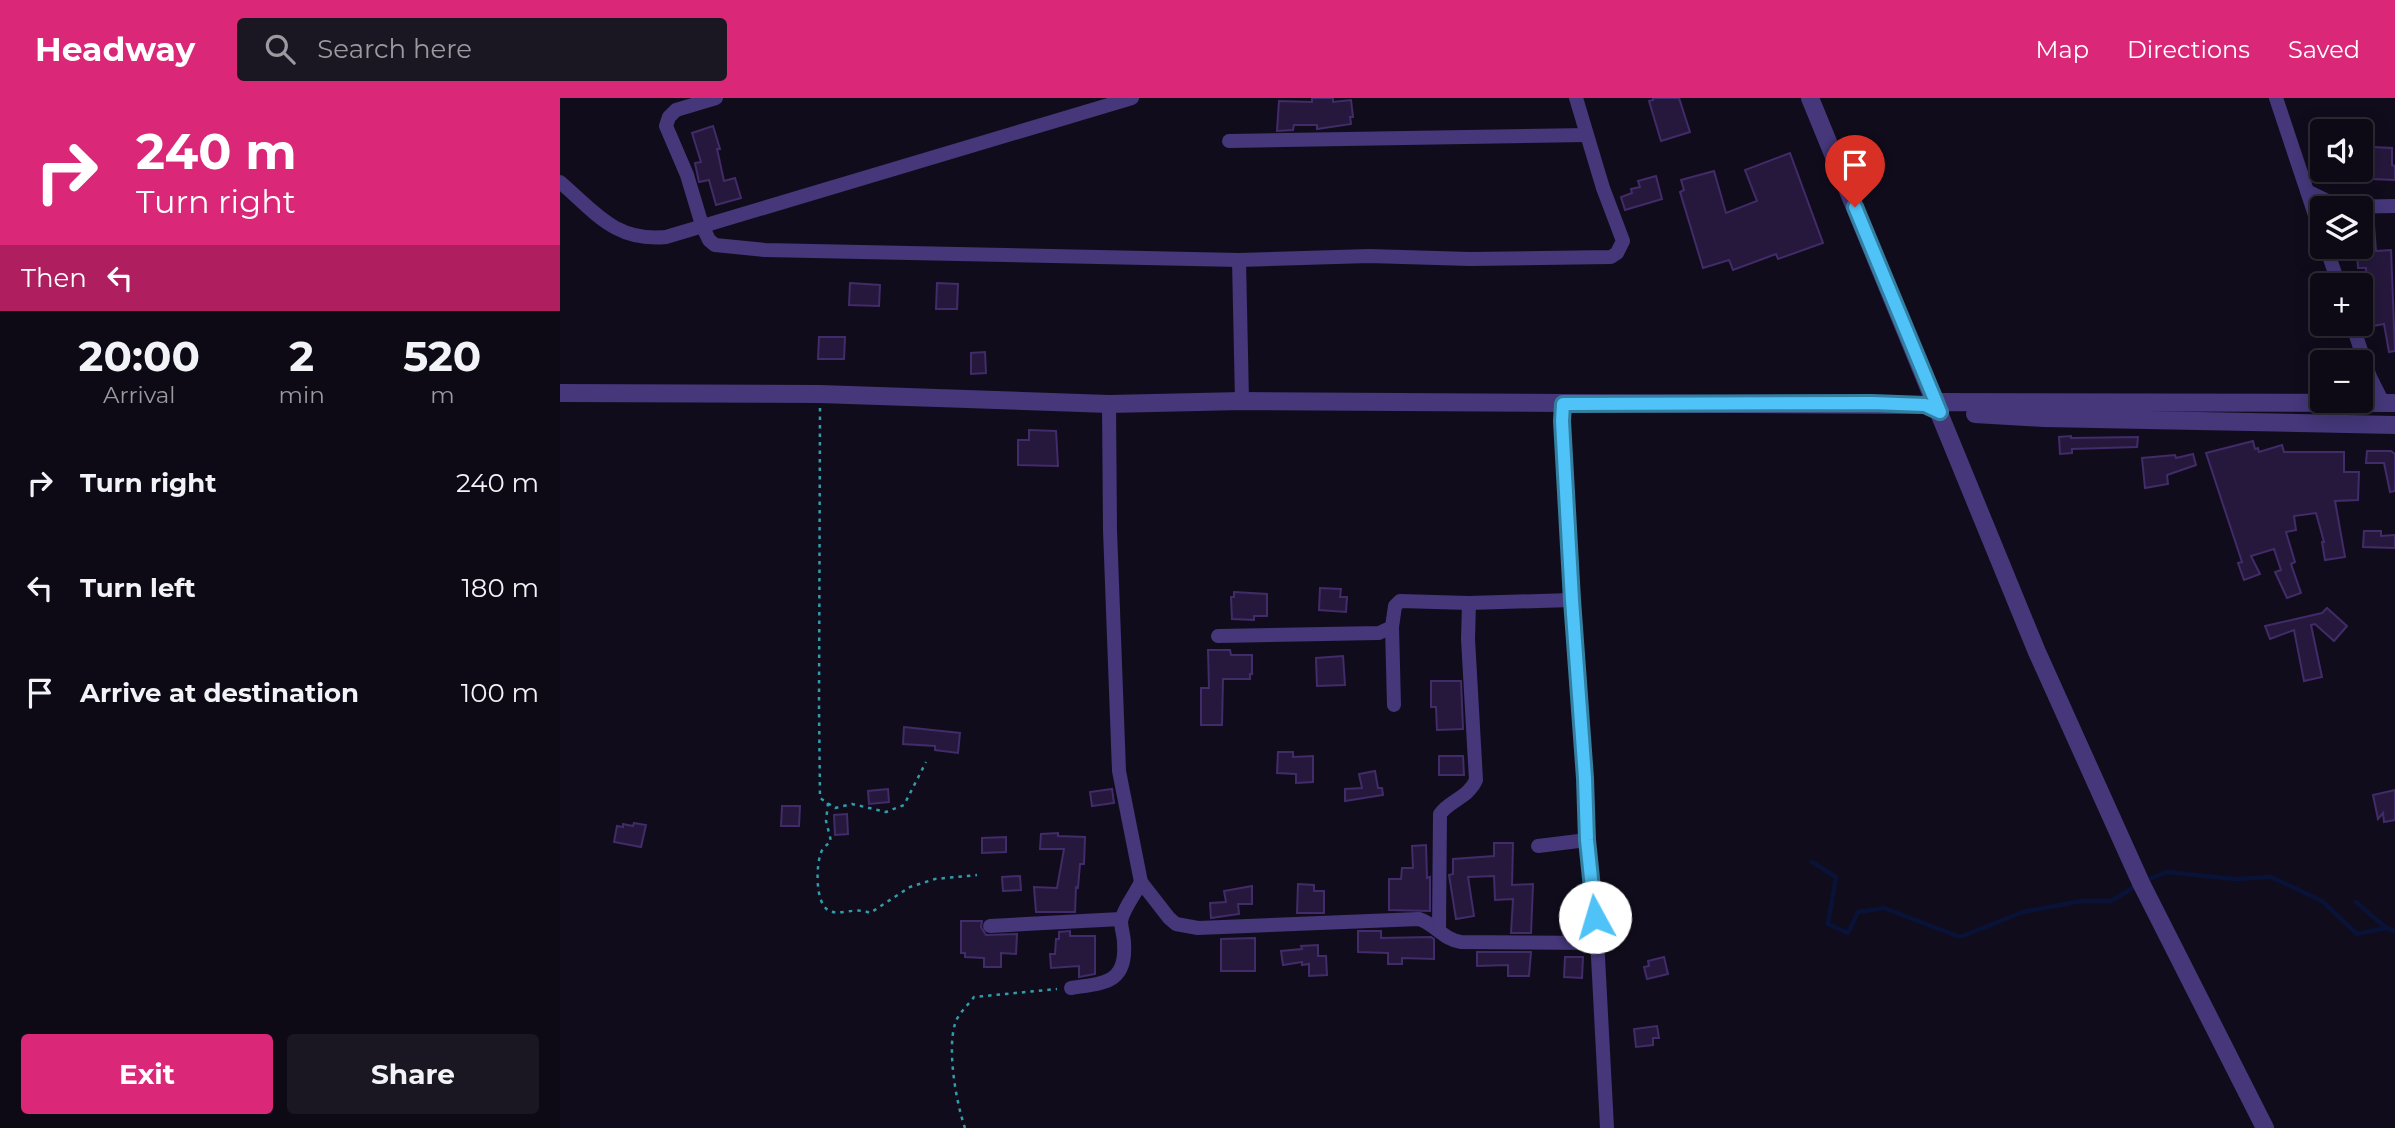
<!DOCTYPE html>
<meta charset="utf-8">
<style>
body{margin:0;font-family:Montserrat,sans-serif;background:#1b1722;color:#f1f3f6;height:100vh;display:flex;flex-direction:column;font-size:26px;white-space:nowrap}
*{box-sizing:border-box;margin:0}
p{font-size:23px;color:#9a9aa0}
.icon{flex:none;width:38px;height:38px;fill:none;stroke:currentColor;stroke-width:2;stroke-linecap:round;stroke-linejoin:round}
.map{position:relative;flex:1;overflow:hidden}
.drawer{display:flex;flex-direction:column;background:#0d0915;width:560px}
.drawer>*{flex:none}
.banner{background:#db2777;color:#fff;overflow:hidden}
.tools{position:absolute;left:1750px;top:21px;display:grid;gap:14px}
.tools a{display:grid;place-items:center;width:63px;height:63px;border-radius:7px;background:#0d0915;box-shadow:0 4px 18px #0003,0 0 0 2px #2d2a34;font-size:35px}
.pin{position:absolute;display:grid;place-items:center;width:60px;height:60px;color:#fff;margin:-72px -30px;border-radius:50% 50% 50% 0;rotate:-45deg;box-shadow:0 0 7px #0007}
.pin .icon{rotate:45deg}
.me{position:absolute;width:77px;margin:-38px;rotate:354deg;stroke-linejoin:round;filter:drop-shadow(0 0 5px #0008)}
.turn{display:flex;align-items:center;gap:24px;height:147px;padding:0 21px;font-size:32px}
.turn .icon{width:91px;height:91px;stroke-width:2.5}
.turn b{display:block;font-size:49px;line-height:60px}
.then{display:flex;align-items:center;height:66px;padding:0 21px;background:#0003;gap:14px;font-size:26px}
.eta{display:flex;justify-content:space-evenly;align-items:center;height:119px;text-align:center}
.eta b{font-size:42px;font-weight:700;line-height:49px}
.action{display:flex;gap:14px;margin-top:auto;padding:14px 21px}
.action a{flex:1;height:80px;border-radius:7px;background:#db2777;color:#fff;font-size:28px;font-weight:700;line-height:80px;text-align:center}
.action a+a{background:#1b1722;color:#f1f3f6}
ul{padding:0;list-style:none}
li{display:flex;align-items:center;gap:21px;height:105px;padding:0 21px}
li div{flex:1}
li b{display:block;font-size:26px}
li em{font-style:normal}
header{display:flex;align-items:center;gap:42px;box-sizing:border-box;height:98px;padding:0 35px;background:#db2777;color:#fff}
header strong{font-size:33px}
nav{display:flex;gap:38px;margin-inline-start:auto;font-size:24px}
.search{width:490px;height:63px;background:#1b1722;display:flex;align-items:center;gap:18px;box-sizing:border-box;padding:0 24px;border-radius:7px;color:#9a9aa0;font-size:26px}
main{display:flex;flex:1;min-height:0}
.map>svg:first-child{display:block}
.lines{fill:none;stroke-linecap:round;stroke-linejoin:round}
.stream{stroke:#091237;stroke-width:4.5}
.building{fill:#25183c;stroke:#412b68;stroke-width:2}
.path{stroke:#2f9daa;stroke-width:2.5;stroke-dasharray:3.5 5;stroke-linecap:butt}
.minor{stroke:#45377a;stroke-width:14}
.tertiary{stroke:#45377a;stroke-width:18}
.route-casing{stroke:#337fa1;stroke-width:18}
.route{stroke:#4fc3f7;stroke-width:12}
</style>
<header>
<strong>Headway</strong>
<div class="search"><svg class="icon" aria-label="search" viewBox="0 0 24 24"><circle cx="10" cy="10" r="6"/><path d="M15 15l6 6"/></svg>Search here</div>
<nav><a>Map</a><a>Directions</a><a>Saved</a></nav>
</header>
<main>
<section class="drawer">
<div class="banner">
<div class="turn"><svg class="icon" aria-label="right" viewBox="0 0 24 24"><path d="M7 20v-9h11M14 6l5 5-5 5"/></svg><div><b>240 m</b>Turn right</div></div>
<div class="then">Then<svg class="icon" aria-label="left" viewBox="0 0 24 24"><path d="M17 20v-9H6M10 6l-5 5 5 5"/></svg></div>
</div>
<div class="eta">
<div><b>20:00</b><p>Arrival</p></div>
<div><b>2</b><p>min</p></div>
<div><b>520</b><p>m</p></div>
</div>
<ul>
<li><svg class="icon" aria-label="right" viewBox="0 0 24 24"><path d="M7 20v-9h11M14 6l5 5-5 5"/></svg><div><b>Turn right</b></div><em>240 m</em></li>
<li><svg class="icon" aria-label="left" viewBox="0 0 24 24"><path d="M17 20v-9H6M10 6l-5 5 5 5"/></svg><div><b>Turn left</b></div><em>180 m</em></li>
<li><svg class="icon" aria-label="arrive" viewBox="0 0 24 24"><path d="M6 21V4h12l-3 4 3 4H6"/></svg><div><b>Arrive at destination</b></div><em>100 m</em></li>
</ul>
<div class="action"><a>Exit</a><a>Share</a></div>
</section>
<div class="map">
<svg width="1835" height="1030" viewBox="0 0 1835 1030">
<rect width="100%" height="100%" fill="#110c1c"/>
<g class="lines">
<g class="stream">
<path d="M1252,764L1276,779L1268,826L1288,835L1298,814L1324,810L1400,839L1463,814L1521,803H1551L1576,788"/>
<path d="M1584,783L1607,774L1675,781L1711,779L1762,803L1797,836L1826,830"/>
<path d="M1796,804L1826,830L1835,833"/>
</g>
</g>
<g class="building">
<path d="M752,0H773V4L791,2L793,19H790L791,26L757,31V27H734L733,32L717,33L719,3L752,4Z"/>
<path d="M1093,0H1119L1130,34L1101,43L1089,3L1093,2Z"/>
<path d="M153,28L160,51H157L164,83L175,80L181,100L156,107L149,82L139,84L135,65L141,64L132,35Z"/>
<path d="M1813,49L1832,50V67L1835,68V82L1811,81Z"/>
<path d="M1230,55L1263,145L1218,161L1216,156L1173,172L1169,162L1143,170L1120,94L1124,92L1121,82L1154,73L1166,115L1197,103L1185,72Z"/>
<path d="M1096,78L1102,101L1065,112L1061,99L1072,95L1071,91L1080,89L1078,83Z"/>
<path d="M1814,127L1816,153L1831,152L1835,253L1829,254L1824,226L1807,229L1804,213L1808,212L1806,170H1798L1797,150H1801V128Z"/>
<path d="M290,185L320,187L319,208L289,207Z"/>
<path d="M377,185L398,186L397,211H376Z"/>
<path d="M259,239H285L284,261H258Z"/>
<path d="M425,254L426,275L411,276V255Z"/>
<path d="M469,332L496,333L498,368L458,367V342H469Z"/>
<path d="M1511,338V340L1578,339L1577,349L1512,351V355L1500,356L1499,339Z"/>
<path d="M1693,343L1695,351L1698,350L1699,354L1722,347L1724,354H1784V374H1799L1798,402L1775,403L1785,459L1765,462L1762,444H1764L1756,415L1734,418L1736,432L1726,434L1735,464L1731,466L1741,495L1727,500L1715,474L1721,472L1714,451L1691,458L1700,476L1684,482L1678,465L1682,464L1646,355Z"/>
<path d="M1807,353H1831L1835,356V393L1830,394L1824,365H1806Z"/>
<path d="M1633,356L1636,367L1607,377L1608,386L1585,390L1582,360L1615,357L1616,360Z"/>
<path d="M1804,433H1821V438L1835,437V450L1803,449Z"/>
<path d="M760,490L781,491L780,499H787L786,514L759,512Z"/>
<path d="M674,494L707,496V518H694V522L672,521L671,499H674Z"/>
<path d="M1767,510L1787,528L1774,543L1755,526L1751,527L1762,579L1744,583L1734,532L1710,541L1705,528L1762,515Z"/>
<path d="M648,552H670L671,557H692V576H690V581H663L662,627H641V590H649Z"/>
<path d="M783,558L785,587L757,588L756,560Z"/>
<path d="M871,583H901L903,631L877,632L876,609H871Z"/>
<path d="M344,629L400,635L398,655L375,652V648L343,646Z"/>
<path d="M718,654H733V659L753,658V684L736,685V676L717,675Z"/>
<path d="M879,658H903L904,677H879Z"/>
<path d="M815,673L818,690H822L823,697L785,703V691L802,690L799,676Z"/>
<path d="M328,691L329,704L309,706L308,693Z"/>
<path d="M552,691L554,705L532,708L530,694Z"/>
<path d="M1835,692V722L1824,724L1823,715L1818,721L1813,697Z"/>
<path d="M222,708H240L239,728H221Z"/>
<path d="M287,716L288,736L275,737L274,717Z"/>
<path d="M74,725L86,727L81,749L54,744L57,728L63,729V726L73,728Z"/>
<path d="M498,735V738L525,739L524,766H520L518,790L516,789L515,814H476L474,789L497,790L504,751H480L481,736Z"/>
<path d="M446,739V754L422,755V740Z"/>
<path d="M934,745H953L952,787L973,786L971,835H951L953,801L935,802L934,778L908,779L914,818L896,821L889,777L893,776V761L934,758Z"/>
<path d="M866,747L867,780L870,779V813L829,812V781H841L842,770H853L852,748Z"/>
<path d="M460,778L461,792L443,793L442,779Z"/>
<path d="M738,786L754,787V793H764V815H737Z"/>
<path d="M692,788V806H678L679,816L651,820L650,805L666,804L664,793Z"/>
<path d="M401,823H422L421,829L426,837L457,836L456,856L441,855V869H424V860L405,859V855H401Z"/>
<path d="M510,833V838H535V876L519,879V868L491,870L490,856H495L496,841H499V834Z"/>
<path d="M798,833H821V840L871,839L874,841V861L842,860V866H828V855L798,854Z"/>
<path d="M695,840V873H661V841Z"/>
<path d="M758,847V858H766L767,877L749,878V866L742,867V864L723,867L721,853L742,851L741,848Z"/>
<path d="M917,854H971L969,878H948V867L917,868Z"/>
<path d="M1005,859H1023L1022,880L1004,879Z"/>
<path d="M1104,859L1108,876L1087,881L1084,869L1089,868L1088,863Z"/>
<path d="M1097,928L1099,940H1093V947L1076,949L1074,931Z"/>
</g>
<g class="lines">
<g class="path">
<path d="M260,310L259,609L260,700L275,710L292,706L326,714L344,707L366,664"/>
<path d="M268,705L266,723L271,743C267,747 262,750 261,755C256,767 255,804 268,812C278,819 295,808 310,815L350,789L375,781L417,777"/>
<path d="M405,1030C396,1004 387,952 395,926C397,917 408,907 414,899L497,891"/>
</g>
<g class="minor">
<path d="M156,0L116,12L109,19L106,28L127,77L142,127L149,142L155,147L205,152L679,162L809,158L910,161L1051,159L1057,155L1063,143L1043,90L1016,0"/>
<path d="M1716,0L1762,138"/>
<path d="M669,43L1027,37"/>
<path d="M0,84C35,114 55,144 106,139L572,0"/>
<path d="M1747,93L1780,109L1835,108"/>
<path d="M1766,149L1779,187"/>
<path d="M679,162L682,303"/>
<path d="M1792,226L1810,279L1823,305"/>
<path d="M549,306L550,432L559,673L581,784L609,820L616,826L638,830L859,821C875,826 884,842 901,844L1037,845"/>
<path d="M1003,306L1002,323L1012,502L1025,680L1027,742L1038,859L1047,1030"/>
<path d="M832,529L834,607"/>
<path d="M658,538L819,535L832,529L835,508L840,503L909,505L1012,502"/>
<path d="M978,748L1027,742"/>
<path d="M430,828L561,821"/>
<path d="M879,832L880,716C890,702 908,700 916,682L908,541L909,505"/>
<path d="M511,890C543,885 567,886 564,845C564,838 561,830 561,823C563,811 576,795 581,784"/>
</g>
<g class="tertiary">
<path d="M1250,0L1477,554L1581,785L1705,1030"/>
<path d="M0,295L260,296L549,306L682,303L1365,307L1375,304L1835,305"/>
<path d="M1415,316L1484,320L1835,327"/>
</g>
</g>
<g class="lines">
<defs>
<path id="route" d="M1035,819L1027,742L1025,680L1012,502L1002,323L1003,306L1312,305L1365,307L1380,314L1295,109"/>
</defs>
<use href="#route" class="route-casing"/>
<use href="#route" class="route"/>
</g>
</svg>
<div class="tools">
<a><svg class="icon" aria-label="sound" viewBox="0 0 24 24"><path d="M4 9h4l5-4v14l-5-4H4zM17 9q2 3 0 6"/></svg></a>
<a><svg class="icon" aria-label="layers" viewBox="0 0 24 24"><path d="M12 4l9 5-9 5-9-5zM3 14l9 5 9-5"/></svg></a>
<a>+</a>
<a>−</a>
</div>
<div class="pin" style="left:1295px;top:109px;background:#d93025"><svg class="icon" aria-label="arrive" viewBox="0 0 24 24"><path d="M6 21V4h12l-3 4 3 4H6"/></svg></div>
<svg class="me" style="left:1035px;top:819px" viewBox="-20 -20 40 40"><circle r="19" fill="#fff"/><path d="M0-13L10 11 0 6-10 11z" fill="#4fc3f7"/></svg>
</div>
</main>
